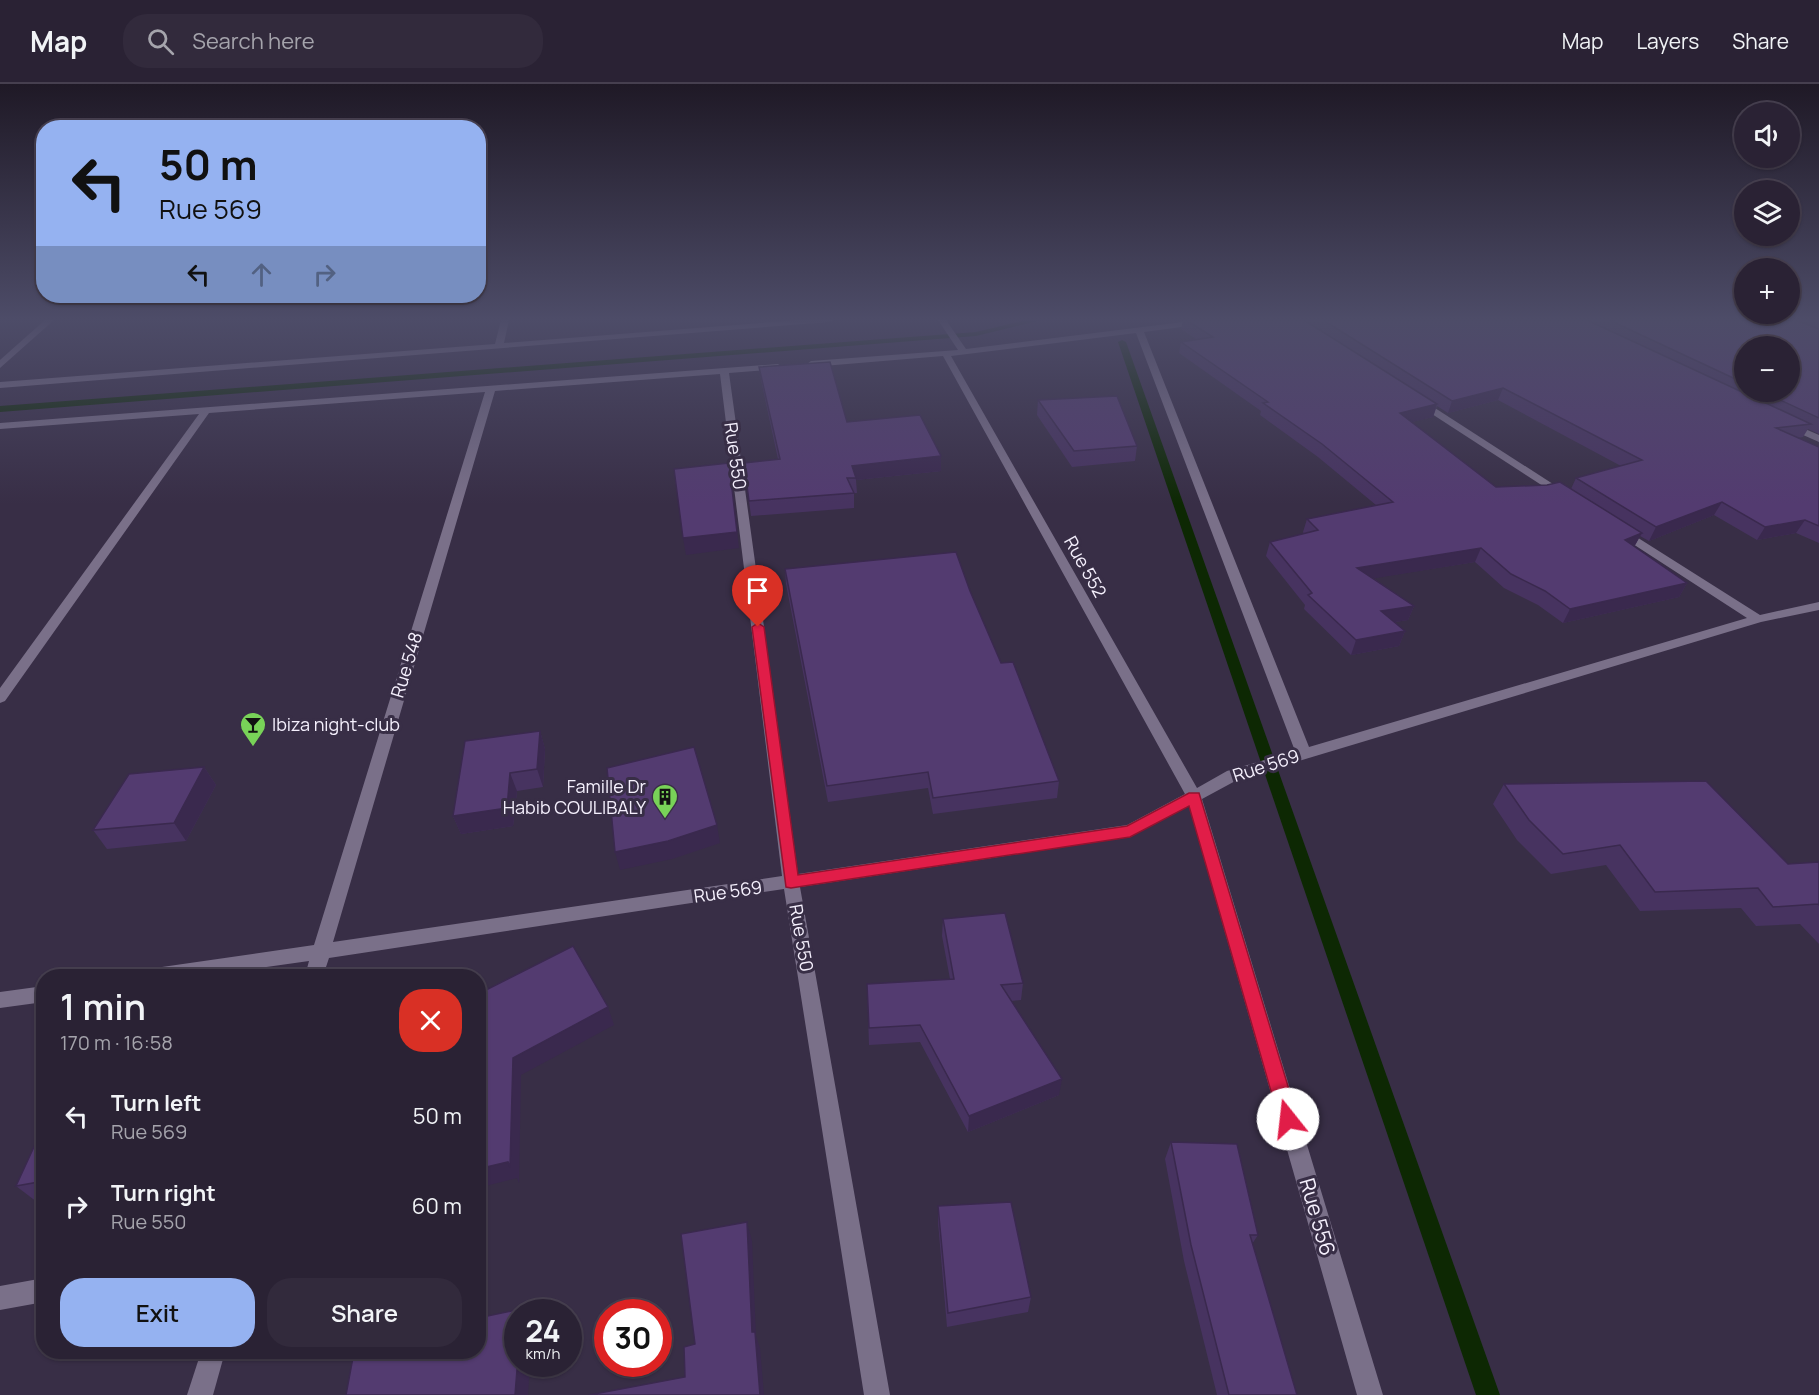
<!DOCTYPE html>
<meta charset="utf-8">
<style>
body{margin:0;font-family:Manrope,sans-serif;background:#322a3c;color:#f1f3f6;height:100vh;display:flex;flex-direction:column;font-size:22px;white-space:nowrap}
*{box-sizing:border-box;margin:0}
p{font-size:20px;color:#a5a4ac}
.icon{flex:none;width:33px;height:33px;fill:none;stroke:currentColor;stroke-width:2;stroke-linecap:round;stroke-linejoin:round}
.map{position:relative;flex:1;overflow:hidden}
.drawer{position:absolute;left:36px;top:885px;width:450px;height:390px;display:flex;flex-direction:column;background:#2a2234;border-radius:24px;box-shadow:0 2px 4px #0004,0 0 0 2px #463f4f}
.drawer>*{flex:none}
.hud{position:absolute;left:36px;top:36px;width:450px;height:183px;border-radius:24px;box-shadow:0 2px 4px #0004,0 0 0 2px #463f4f;background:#95b2f1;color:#111;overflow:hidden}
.controls{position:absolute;left:1734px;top:18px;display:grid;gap:12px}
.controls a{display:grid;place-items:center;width:66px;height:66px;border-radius:50%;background:#2a2234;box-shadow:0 2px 4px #0004,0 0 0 2px #463f4f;font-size:30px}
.speed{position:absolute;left:504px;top:1215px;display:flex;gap:12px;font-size:30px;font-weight:700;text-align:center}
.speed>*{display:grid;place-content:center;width:78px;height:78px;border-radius:50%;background:#2a2234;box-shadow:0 2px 4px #0004,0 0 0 2px #463f4f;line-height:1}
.speed small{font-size:15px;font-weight:400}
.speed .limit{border:9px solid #d22;background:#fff;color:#111}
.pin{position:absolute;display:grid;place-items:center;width:51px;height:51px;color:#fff;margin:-62px -26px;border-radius:50% 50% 50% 0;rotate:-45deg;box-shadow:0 0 6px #0007}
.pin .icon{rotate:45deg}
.me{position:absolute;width:66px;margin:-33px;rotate:344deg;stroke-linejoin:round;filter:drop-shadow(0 0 4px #0008)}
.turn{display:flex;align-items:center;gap:21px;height:126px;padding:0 24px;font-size:27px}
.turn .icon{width:78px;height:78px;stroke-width:2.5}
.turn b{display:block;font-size:42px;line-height:51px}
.lanes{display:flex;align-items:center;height:57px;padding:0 24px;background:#0003;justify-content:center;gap:30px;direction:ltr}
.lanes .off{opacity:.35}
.round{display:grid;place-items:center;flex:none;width:63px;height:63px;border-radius:24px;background:#322a3c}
.summary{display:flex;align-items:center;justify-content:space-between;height:102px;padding:0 24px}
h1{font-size:36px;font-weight:600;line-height:45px}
.button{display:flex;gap:12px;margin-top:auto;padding:12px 24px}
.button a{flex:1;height:69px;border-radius:24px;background:#95b2f1;color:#111;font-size:24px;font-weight:600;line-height:69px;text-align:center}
.button a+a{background:#322a3c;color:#f1f3f6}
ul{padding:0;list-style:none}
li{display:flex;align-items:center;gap:18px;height:90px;padding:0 24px}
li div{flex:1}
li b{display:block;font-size:22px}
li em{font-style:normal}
header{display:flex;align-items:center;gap:36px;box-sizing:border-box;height:84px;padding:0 30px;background:#2a2234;border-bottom:2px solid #463f4f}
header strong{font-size:28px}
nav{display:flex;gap:33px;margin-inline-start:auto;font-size:21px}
.search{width:420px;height:54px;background:#322a3c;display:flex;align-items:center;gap:15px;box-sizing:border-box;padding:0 21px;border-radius:24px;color:#a5a4ac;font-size:22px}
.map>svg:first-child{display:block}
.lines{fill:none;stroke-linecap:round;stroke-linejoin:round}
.stream{fill:#0d2803;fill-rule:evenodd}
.minor{fill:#7a7089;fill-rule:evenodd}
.wall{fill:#473360;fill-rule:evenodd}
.shaded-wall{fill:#3a294e}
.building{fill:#533b70;stroke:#3a294e;stroke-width:1.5}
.route{fill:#e11d48;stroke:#92132f;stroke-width:1.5}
.labels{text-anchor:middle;stroke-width:6;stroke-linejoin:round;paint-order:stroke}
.street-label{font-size:18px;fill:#f5f0fd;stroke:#382e46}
.poi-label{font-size:18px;fill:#f5f0fd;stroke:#382e46;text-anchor:start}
.near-street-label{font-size:21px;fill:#f5f0fd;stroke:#382e46}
</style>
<header>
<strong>Map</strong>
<div class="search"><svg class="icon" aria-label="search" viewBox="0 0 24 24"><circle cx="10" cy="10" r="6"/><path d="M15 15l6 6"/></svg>Search here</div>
<nav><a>Map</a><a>Layers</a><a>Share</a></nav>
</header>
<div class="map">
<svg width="1819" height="1311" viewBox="0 0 1819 1311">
<rect width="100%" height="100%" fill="#382e46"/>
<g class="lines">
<g class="stream">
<path d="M1027,236H1041L976,252L0,328V322L976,248Z"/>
<path d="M1122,256L1126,258L1500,1311H1476L1118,258Z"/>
</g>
<g class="minor">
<path d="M45,236H54L0,284V276Z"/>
<path d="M501,236H509L504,259L798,236H833L829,238L0,304V298L495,260Z"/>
<path d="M938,236H946L966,265L1199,236H1223L1219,238L1144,248L1309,663L1747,534L1616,449V445H1624L1760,531L1819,518V526L1761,538L1239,695L1202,715L1383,1311H1357L1189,722L1130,753L800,803L890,1311H864L784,805L329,874L323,892H305L309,877L204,892H146L148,886L155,884L314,861L485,308L209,329L5,617L0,619V604L199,330L0,345V339L778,280L782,283L781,285L729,289L798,790L1127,741L1185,710L943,272L811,283L807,280L811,277L958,266ZM1136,249L1295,667L1227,687L1197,704L951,272ZM720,290L782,792L333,858L495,307Z"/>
<path d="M1415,315H1421L1570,411L1568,413H1560L1415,319Z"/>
<path d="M1789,338L1819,351V358L1785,343L1784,341Z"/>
<path d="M44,902V918L0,924V908Z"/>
<path d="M44,1194V1218L0,1226V1202Z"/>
<path d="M201,1268H225L213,1311H187Z"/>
</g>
</g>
<g class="wall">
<path d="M1183,236H1819V350L1808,345L1803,353L1798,354L1819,363V459L1796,449L1757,456L1714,431L1649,457L1640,452L1634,463L1687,499L1679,513L1563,539L1538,521L1504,504L1475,478L1373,494L1414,522L1408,536L1395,538L1405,547L1399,562L1351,571L1304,525L1305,521L1266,472L1270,458L1304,450L1303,448L1307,435L1376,421L1318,373L1260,331L1261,327L1179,269L1181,258L1196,255L1181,245ZM1744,262L1790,308H1744ZM1498,316L1621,382L1576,394L1571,405L1496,403L1411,338L1433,333L1437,322L1448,329Z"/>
<path d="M759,283L847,338L941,387L856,396L857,409H854V424L751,432L744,379L778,375L761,296Z"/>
<path d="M1038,316L1137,362L1135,377L1072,383L1037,331Z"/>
<path d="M785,485L970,507L1001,579L1059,697L1057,714L933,730L928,704L828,718L786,500Z"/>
<path d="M540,647L545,665L543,703L517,707L513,742L461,750L453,732Z"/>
<path d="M204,683L216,701L186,757L107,765L93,746Z"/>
<path d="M1504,700L1788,780L1819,778V860L1800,840L1756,842L1741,824L1640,827L1606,781L1551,790L1517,756L1493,720Z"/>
<path d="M943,835L1023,899L1021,916L1011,917L1059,1011L968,1048L920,958L869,961L867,900L950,895L942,852Z"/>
<path d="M44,1041V1117L37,1118L16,1102Z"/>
<path d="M1171,1058L1258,1151L1252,1160L1297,1311H1217L1184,1177L1165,1075Z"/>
<path d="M938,1122L1031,1213L1028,1228L947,1243L938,1138Z"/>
</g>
<g class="shaded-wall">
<path d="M1503,304L1498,316L1448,329L1452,317Z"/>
<path d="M1437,320L1433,333L1396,342L1400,329Z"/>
<path d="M941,372V387L856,396L852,382Z"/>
<path d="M729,379L739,464L686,471L683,454Z"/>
<path d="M1722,418L1714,431L1649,457L1656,443Z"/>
<path d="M1805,436L1796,449L1757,456L1765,443Z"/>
<path d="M1642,449L1634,463L1625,456Z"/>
<path d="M1481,464L1475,478L1352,498L1357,484Z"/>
<path d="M1687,499L1679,513L1563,539L1570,525Z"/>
<path d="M1414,522L1408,536L1376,541L1381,527Z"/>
<path d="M1405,547L1399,562L1351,571L1356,556Z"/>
<path d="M540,647L545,665L543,703L537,685Z"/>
<path d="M204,683L216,701L186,757L174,739Z"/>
<path d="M510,689L517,707L513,742L461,750L453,732Z"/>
<path d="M717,741L720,759L672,775L620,786L615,768Z"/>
<path d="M608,923L614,941L521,991L519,1099L517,1094L478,1104V1085L513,974Z"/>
<path d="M1062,995L1059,1011L968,1048L969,1032Z"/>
<path d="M747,1138L752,1157L756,1252L760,1264L764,1311H760L752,1248Z"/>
<path d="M518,1280H530L528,1311H515Z"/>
</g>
<g class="building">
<path d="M1186,236H1304L1437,320L1400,329L1496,403L1547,401L1560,398L1642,449L1625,456L1687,499L1570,525L1545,507L1511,490L1481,464L1357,484L1414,522L1381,527L1405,547L1356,556L1308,511L1312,509L1270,458L1318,446L1307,435L1393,418L1322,360L1263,319L1268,318L1181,258L1213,253Z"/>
<path d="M1323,236H1587L1811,340L1776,344L1819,363V442L1805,436L1765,443L1722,418L1656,443L1576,394L1642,376L1503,304L1452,317Z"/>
<path d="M1609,236H1796L1819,245V334L1763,308H1790V262H1744V299Z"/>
<path d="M830,278L847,338L920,331L941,372L852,382L856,394H847L854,409L749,417L744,379L780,375L759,283Z"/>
<path d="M1117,312L1137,362L1074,367L1038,316Z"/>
<path d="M729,379L737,448L683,454L674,385Z"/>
<path d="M956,468L970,507L1001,579L1013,578L1059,697L933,714L928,688L827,702L785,485Z"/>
<path d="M540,647L537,685L510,689L507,724L453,732L465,657Z"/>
<path d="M694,663L717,741L668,757L615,768L607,684Z"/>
<path d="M204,683L174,739L93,746L129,690Z"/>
<path d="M1706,697L1788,780L1819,778V821L1818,820L1773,823L1758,804L1655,808L1620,761L1563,770L1529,736L1504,700Z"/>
<path d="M1005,829L1023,899L1001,901L1062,995L969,1032L920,941L869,944L867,900L954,895L943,835Z"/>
<path d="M573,862L608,923L513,974L510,1083L508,1078L478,1085V910Z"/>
<path d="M44,1041V1097L16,1102Z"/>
<path d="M1171,1058L1237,1060L1258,1151H1250L1297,1311H1229L1191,1161Z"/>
<path d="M1011,1118L1031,1213L948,1229L938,1122Z"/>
<path d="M747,1138L752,1248H755L760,1311H589L685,1293L684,1263L695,1260L681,1150Z"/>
<path d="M521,1225V1228H518V1273L515,1311H346L354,1268H478V1234Z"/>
</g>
<linearGradient id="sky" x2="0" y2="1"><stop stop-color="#1f1926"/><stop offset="0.56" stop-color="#4d4c68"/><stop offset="1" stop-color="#4d4c68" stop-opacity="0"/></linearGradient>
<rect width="1819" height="420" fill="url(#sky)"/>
<path class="route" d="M758,539L764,543L798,791L1127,742L1189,709H1199L1298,1035L1295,1041L1288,1044L1282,1041L1279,1035L1189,722L1130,753L791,804L786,803L752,543Z"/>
<defs>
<symbol id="bar-pin" viewBox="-11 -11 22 30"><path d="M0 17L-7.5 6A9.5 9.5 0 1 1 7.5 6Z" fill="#78d258" stroke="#382e46"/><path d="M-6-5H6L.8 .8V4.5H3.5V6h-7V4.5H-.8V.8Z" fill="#111"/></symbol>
<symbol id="building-pin" viewBox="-11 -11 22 30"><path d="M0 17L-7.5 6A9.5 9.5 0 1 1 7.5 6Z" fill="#78d258" stroke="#382e46"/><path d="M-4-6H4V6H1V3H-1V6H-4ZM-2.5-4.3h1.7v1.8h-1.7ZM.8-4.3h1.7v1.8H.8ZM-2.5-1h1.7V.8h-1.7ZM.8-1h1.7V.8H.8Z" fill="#111"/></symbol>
</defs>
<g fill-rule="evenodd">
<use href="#bar-pin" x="238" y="626" width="30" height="40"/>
<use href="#building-pin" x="650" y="698" width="30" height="40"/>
</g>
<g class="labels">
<g class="street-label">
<text transform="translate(735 372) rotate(82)" y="6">Rue 550</text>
<text transform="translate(1085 483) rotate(61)" y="6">Rue 552</text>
<text transform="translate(407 581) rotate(-73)" y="6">Rue 548</text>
<text transform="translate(1266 682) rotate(-18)" y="6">Rue 569</text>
<text transform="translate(728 808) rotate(-8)" y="6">Rue 569</text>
<text transform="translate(801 854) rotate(80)" y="6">Rue 550</text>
</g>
<g class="poi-label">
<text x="272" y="647">Ibiza night-club</text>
<text x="646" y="709" text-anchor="end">Famille Dr<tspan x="646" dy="21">Habib COULIBALY</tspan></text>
</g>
<g class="near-street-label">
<text transform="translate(1317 1133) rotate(74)" y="7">Rue 556</text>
</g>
</g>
</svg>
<div class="controls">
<a><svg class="icon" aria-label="sound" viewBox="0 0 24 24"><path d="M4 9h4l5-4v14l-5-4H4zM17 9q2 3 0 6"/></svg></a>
<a><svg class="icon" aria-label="layers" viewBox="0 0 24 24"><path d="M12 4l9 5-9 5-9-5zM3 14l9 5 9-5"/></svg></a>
<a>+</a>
<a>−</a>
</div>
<div class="speed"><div>24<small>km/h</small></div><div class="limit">30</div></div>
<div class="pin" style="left:758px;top:543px;background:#d93025"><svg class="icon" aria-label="arrive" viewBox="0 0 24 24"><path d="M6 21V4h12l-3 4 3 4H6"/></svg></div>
<svg class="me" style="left:1288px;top:1035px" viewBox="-20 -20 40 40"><circle r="19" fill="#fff"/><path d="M0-13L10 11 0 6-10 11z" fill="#e11d48"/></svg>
<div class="hud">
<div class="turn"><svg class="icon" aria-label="left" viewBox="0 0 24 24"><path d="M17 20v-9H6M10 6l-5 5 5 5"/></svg><div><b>50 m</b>Rue 569</div></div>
<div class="lanes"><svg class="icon" aria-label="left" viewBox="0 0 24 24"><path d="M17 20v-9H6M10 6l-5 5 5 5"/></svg><svg class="icon off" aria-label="ahead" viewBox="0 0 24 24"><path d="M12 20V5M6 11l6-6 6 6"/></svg><svg class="icon off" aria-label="right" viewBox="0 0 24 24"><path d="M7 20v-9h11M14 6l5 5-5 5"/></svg></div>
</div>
<section class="drawer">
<div class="summary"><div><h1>1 min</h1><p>170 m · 16:58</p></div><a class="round" style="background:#d93025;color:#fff"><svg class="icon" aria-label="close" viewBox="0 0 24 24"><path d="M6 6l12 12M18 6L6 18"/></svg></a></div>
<ul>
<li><svg class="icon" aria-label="left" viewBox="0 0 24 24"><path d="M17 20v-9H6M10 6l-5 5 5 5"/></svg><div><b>Turn left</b><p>Rue 569</p></div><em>50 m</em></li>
<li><svg class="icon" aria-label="right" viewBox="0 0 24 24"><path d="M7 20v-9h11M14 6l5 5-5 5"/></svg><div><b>Turn right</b><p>Rue 550</p></div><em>60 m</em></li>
</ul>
<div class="button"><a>Exit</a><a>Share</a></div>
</section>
</div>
